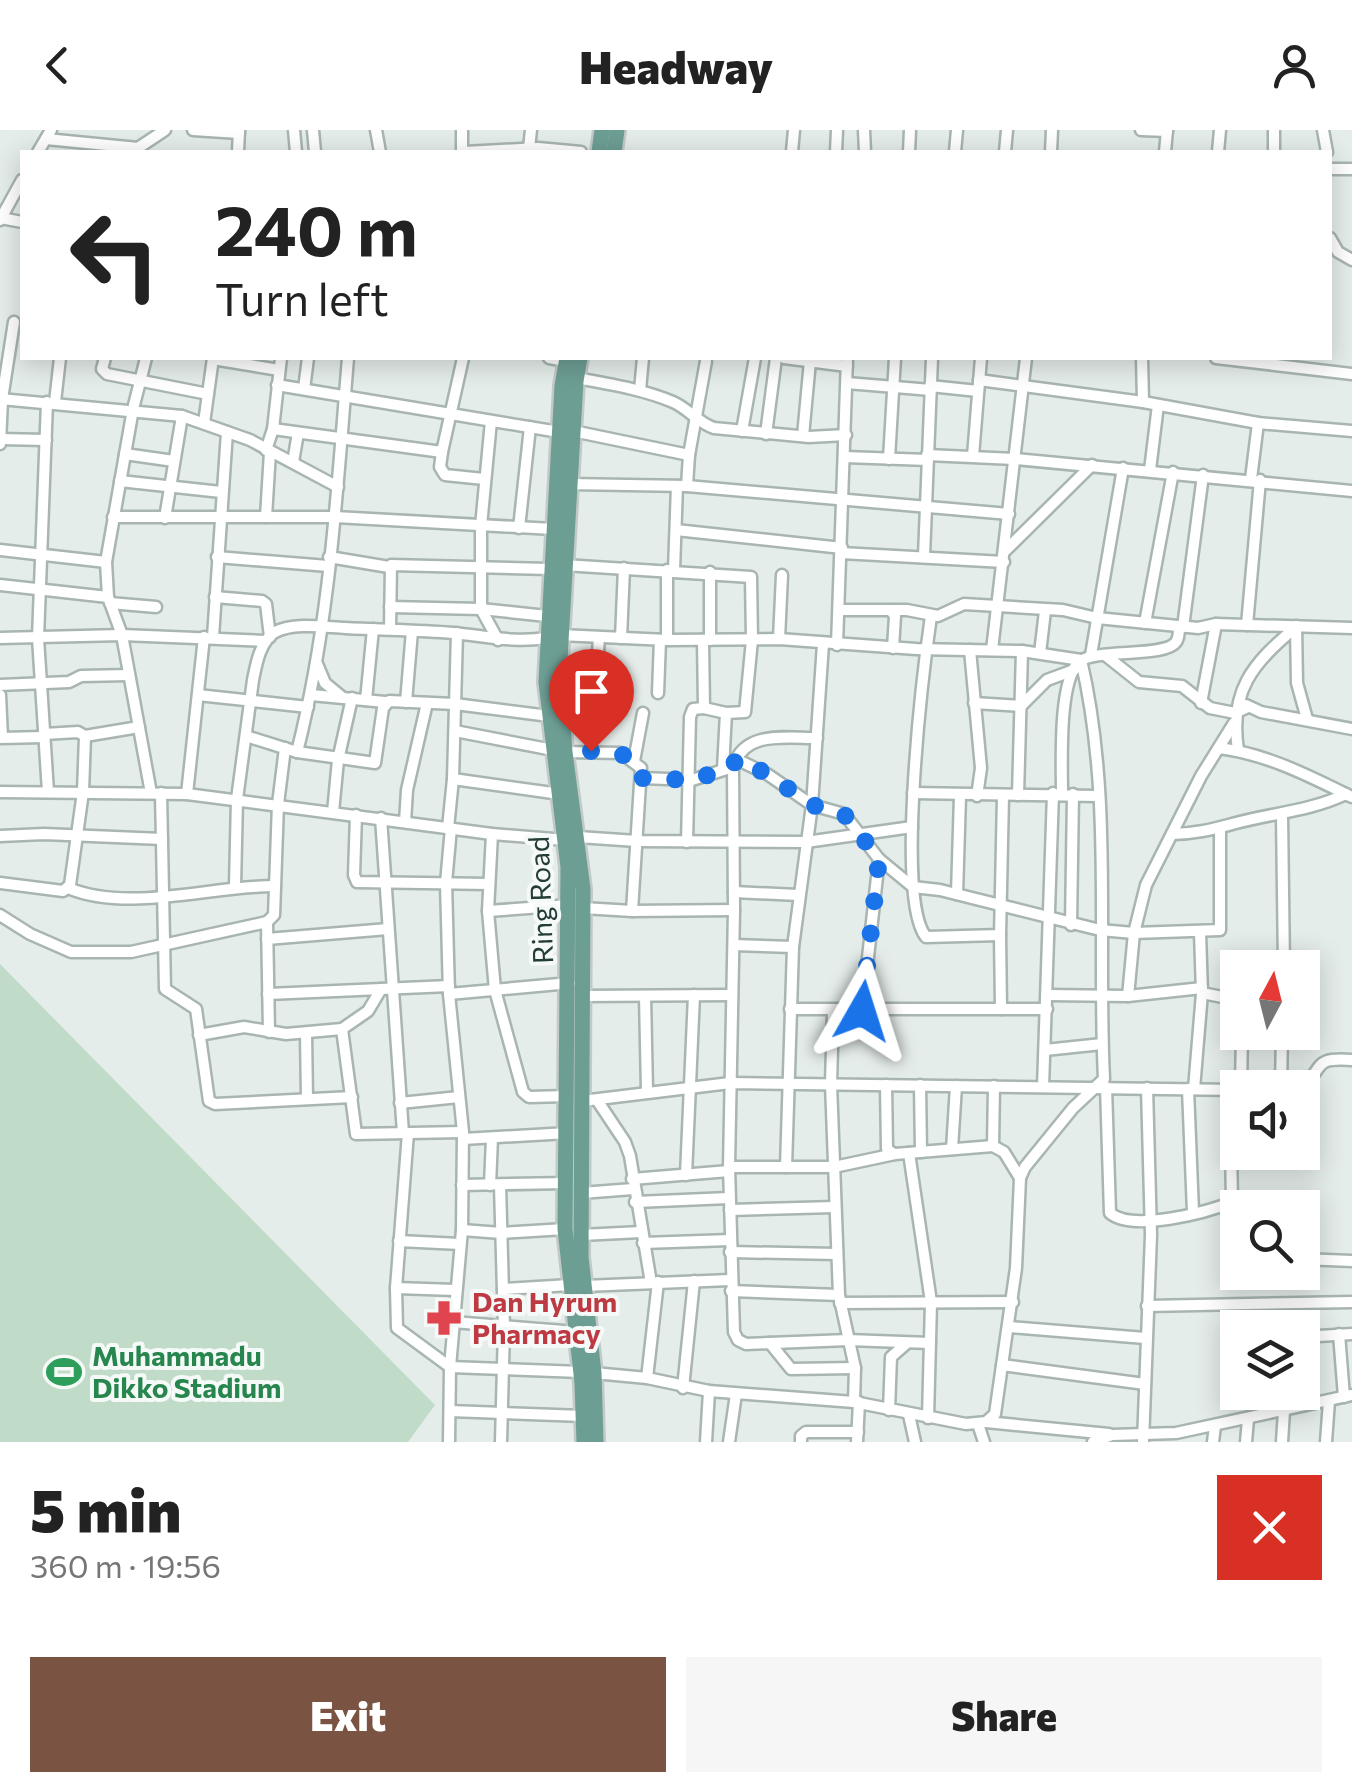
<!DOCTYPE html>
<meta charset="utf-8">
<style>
body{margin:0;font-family:Commissioner,sans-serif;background:#f6f6f6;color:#222;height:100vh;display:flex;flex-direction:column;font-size:38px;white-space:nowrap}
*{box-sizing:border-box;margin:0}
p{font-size:32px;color:#767676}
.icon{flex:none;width:55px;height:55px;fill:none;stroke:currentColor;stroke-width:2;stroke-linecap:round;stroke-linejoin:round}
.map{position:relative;height:1312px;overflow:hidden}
.panel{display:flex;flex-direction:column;background:#fff;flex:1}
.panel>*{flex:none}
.banner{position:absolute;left:20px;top:20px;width:1312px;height:210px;border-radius:0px;box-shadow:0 5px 25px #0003;background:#fff;color:#222;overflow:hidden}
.needle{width:65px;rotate:7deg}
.tools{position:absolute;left:1220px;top:820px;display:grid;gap:20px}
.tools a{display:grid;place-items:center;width:100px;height:100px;border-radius:0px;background:#fff;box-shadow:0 5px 25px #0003;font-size:50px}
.pin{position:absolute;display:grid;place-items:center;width:85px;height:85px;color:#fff;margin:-102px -42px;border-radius:50% 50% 50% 0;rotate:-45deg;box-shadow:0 0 10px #0007}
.pin .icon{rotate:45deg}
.me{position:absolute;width:110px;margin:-55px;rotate:6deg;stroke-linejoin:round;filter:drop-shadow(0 0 8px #0008)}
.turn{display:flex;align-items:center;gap:35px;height:210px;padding:0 30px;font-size:45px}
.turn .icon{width:130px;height:130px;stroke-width:2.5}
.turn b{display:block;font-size:70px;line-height:85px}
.round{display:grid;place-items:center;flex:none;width:105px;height:105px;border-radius:0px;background:#f6f6f6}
.overview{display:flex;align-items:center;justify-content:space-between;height:170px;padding:0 30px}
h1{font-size:60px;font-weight:800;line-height:75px}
.button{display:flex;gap:20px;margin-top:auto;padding:20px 30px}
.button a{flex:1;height:115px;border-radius:0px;background:#7a5342;color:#fff;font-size:40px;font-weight:800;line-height:115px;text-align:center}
.button a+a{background:#f6f6f6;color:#222}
header{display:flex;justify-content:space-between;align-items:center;height:130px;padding:0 30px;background:#fff;font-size:45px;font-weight:800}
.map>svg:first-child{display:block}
.green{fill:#c0dcc9}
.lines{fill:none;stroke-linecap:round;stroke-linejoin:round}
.minor-casing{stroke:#a8b5b1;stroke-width:15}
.primary-casing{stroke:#c2c9c7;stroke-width:20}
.minor{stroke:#fff;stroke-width:10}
.primary{stroke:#6d9e94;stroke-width:15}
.route{stroke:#1a73e8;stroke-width:18;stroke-dasharray:0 32.4}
.labels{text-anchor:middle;stroke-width:8;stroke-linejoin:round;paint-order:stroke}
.street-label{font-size:28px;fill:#253d38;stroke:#f5f9f7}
.health-label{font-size:28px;font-weight:bold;fill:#be3a42;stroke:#f5f9f7;text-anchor:start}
.leisure-label{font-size:28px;font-weight:bold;fill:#27864d;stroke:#f5f9f7;text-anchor:start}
</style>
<header><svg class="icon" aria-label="back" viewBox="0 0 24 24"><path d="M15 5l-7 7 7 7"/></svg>Headway<svg class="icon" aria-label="person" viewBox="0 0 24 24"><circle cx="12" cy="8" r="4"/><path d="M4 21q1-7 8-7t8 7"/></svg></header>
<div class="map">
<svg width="1352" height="1312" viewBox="0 0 1352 1312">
<rect width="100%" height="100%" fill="#e5edea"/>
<path class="green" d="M0,834L435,1275L408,1312H0Z"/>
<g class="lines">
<defs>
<g id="minor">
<path d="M193,0L239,3"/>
<path d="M294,0L296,22"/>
<path d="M313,0L315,22"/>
<path d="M376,0L380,22"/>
<path d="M462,0V22"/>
<path d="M864,0L865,22"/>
<path d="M1141,0L1167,1"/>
<path d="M1323,0L1327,22"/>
<path d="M46,9L138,18L165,0"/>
<path d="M529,18L531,0"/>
<path d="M38,22L51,0"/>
<path d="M238,22L239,0"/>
<path d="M465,22L538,18L581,22"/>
<path d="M792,22L794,0"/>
<path d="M836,22L837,0"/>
<path d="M909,22L910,0"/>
<path d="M955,22L957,0"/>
<path d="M1005,22L1007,0"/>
<path d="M1051,22L1052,0"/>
<path d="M1165,22L1167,0"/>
<path d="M1218,22L1220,0"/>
<path d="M1274,22V0"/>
<path d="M1330,39H1352"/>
<path d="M1,88L22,92"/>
<path d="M0,90L22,50"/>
<path d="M1330,108L1338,122L1352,130"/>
<path d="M105,228L102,239L107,244L208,264"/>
<path d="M146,228L133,279L106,432L108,467L122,505L151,663"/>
<path d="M549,228L566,231"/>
<path d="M784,228L847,236"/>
<path d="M1142,228L1143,272"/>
<path d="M1216,228L1352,244"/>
<path d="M213,229L279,240"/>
<path d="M576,248C609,254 642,259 673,272C689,279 698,293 714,298L809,307L846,305"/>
<path d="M979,250L1143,272L1258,293L1352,301"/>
<path d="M847,253L931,260"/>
<path d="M277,255L559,302"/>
<path d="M930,256L978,261"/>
<path d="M304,259L308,228"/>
<path d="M640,260L643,228"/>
<path d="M0,269L182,286L250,310L338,357"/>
<path d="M47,272L38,508L48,662"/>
<path d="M55,272L60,228"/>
<path d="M491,291L481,396V479L498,510"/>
<path d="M204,293L213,228"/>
<path d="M273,299L442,322L463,228"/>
<path d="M573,301L689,325"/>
<path d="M742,301L755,228"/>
<path d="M766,304L776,228"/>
<path d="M803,306L810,231"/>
<path d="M0,309L46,310"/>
<path d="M0,314L2,269L14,192"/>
<path d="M266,320L273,299L281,228"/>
<path d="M442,322L440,337L445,345L484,349"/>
<path d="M125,324L174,331"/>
<path d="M927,325L1015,329L1352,361"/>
<path d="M973,326L981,228"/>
<path d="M845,327L928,330"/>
<path d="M889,329L895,228"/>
<path d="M293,332L298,303"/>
<path d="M1150,340L1158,275"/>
<path d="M1251,349L1258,293"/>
<path d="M120,351L221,362"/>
<path d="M569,354L687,356L1009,384"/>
<path d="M687,356L689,325L706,231"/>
<path d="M113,387H335L553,399"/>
<path d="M266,387L270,322"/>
<path d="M165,388L182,286"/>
<path d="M519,398L530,297"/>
<path d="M676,400L842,418"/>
<path d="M0,420L106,432"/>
<path d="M1005,421L1092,335"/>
<path d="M841,423L1004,432"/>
<path d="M924,426L932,228"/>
<path d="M217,427L328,436"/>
<path d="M329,427L389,437"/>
<path d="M564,435L751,447L752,510L745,582L726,583L704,578L703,510"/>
<path d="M674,440L677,356"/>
<path d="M710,442V510"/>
<path d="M0,455L108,467"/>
<path d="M215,467L262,471L266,474L270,507"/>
<path d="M110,473L156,477"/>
<path d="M390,477L481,479L547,486"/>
<path d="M839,480H907L938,486L964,474L1063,480L1097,488L1198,498L1216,494L1352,498"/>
<path d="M892,482L895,486L893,518"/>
<path d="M931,486C923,541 895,769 926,807L1000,805L1003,666"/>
<path d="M1145,493L1173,342"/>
<path d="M1247,495L1260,350"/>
<path d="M1296,496L1297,553L1307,589"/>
<path d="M1183,497L1203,345"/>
<path d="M390,499L391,435L550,439"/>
<path d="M560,505L667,510L779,509L916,519L1022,521L1081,530"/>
<path d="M213,507L227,302"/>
<path d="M0,508L122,505L266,511"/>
<path d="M621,508L624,438"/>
<path d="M779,509L782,445"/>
<path d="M667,510V440"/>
<path d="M837,515L847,228"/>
<path d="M970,520L981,638L977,666"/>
<path d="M992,520L1026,228"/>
<path d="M1040,523L1045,481"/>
<path d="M1091,525L1123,338"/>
<path d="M1105,525L1139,552L1182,556L1210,578L1235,583L1248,577"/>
<path d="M317,534L325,553L342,567"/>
<path d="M0,555L69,552L81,546L129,545"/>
<path d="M658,563L660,510"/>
<path d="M0,565L2,607"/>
<path d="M198,565L308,577"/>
<path d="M311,565L385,572"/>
<path d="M595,569L599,507"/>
<path d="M366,570L373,499"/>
<path d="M406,572L412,501"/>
<path d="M974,573L1021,576L1047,550L1074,540"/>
<path d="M1201,573L1216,494"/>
<path d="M1246,575L1261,582L1352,599"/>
<path d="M455,601L553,620"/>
<path d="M44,604L78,602L85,606L139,597"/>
<path d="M246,606L297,622L375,633L383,578L389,571L455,574L549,586"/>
<path d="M0,608L44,607"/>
<path d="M817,608C786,608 744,600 733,637L734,780L729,1037L734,1202L738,1210L746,1214L848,1210L930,1213"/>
<path d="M1219,618C1267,624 1309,646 1352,667"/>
<path d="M1238,620C1229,561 1252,534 1296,497"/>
<path d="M297,622C330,493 337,359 348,228"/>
<path d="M565,622L621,623L641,638L632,781"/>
<path d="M736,629L767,644L812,675L844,684L879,729L913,757L940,760L1100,800L1134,803L1220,800V699"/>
<path d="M634,631L643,583"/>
<path d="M723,639L726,583"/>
<path d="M642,648L692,650L733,637"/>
<path d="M453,649L560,664"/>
<path d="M0,662L187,664L492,704L566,710"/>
<path d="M161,663L165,859L196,879L209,971L215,974L352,967"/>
<path d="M913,663L1098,666"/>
<path d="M1062,663C1062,635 1058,551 1079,532C1095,518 1165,528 1176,512C1179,508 1179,501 1179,497"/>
<path d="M187,664L204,507"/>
<path d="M1018,665L1022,521"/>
<path d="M333,682L338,630L352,568"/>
<path d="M356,685L354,745L357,752L489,754"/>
<path d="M1282,685L1284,838"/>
<path d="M381,688L403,1003"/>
<path d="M405,692L407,660L427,573"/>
<path d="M448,698L453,649L457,503"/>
<path d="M492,704L488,781L495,860L523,962L529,967L568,966"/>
<path d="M1172,704C1196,704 1213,699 1236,693C1273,683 1310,681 1346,664"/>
<path d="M0,706L44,704L162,709"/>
<path d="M578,707L637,711L806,712L912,697"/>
<path d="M687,712L690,587L693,579L704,578"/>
<path d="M0,753L63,761L70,755L83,662L85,606"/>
<path d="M235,756L237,669L253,550C256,535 260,511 275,502C294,492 324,497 345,498C381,500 417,500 453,503C486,506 514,513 546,508"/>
<path d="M68,758C129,783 210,756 275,756"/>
<path d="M734,762L798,765"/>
<path d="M957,764L960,666"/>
<path d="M583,778L632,781L734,780"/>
<path d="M488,781L570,775"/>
<path d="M0,785L30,804L71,822H131L267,792L269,902"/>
<path d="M267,792L274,785L278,674L285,618"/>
<path d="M1071,795L1073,664"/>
<path d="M1200,802L1202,863L1238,870"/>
<path d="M1000,805L1001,879"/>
<path d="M267,809L388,799"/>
<path d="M734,815L793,817"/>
<path d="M268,864L449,856"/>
<path d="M449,864L570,853"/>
<path d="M1048,865L1128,866L1202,858"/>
<path d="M582,866L732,865"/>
<path d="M645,866L647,961"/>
<path d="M1128,866L1134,803L1146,755L1201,646L1234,593"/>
<path d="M790,879H1047"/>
<path d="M833,881L831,954L839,1165L855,1238L854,1272"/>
<path d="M862,881L879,729"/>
<path d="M342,899L356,1004L463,1002"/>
<path d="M306,903L307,969"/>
<path d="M199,905L244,897L286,904L342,899L368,881L381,859"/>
<path d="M1045,920L1102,914"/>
<path d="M886,955L887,1019L894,1024"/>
<path d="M920,955L921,1022"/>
<path d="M1043,957L1053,663"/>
<path d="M1106,957L1110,1083C1132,1102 1206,1083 1232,1072L1230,960"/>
<path d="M1241,958L1242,902"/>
<path d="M1281,958L1282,902"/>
<path d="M1302,958C1325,937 1312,927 1352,930"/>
<path d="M1188,959L1193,1082"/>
<path d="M1194,959L1202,863"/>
<path d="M597,970L625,1012L630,1026L651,1153"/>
<path d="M582,971L730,953L1238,960"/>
<path d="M400,973L459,967"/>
<path d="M408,1003L396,1158L397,1198L450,1237L581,1242"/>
<path d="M463,1009L568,1003"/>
<path d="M993,1016L994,956"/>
<path d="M952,1019L956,956"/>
<path d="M909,1023L931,1172L928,1288"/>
<path d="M729,1037H834L895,1024L993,1016L1004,1022L1020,1048"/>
<path d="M786,1037L793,817L812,675L823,514"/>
<path d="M686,1045L694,865"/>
<path d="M632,1049L729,1041"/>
<path d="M462,1055L567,1053"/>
<path d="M490,1055L492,1008"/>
<path d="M500,1055L504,1198L501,1312"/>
<path d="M581,1063L633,1059"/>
<path d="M635,1072L729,1068"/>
<path d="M730,1080L835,1077"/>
<path d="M462,1100L501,1103L565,1099"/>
<path d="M581,1105L641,1102"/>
<path d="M399,1111L460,1114"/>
<path d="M643,1113L730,1110"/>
<path d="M730,1122L837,1124"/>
<path d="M1302,1129L1352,1131"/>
<path d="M584,1156L730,1150"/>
<path d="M396,1158L455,1160"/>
<path d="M503,1159L570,1155"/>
<path d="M731,1161L839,1165"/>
<path d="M840,1173L1013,1172"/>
<path d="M1147,1176L1352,1172"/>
<path d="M453,1192L576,1202"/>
<path d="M1009,1197L1145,1208"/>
<path d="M1339,1204L1344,1267"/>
<path d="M1302,1207L1352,1204"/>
<path d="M770,1213L791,1239L855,1238"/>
<path d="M1002,1235L1145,1254"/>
<path d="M594,1243L647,1248L709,1261L854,1272L966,1294L986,1292L995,1284L1016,1138L1020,1048L1025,1037L1073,978L1104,949C1097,811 1113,665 1081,530"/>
<path d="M647,1248L658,1152"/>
<path d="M683,1258L694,1151"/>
<path d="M889,1280L891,1227L907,1213"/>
<path d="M450,1281L583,1286"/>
<path d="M909,1285L915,1312"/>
<path d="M986,1292L1109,1304"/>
<path d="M978,1294L984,1312"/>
<path d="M449,1312L450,1237L462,1100L463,1002L449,864L446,753L451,698"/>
<path d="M706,1312L709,1261"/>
<path d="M729,1312L736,1264"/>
<path d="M801,1312V1306L806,1302H858"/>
<path d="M857,1312L859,1272"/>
<path d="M1093,1312L1112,1305L1176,1303L1352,1265"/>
<path d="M1143,1312L1151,1105L1147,958"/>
<path d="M1213,1312L1215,1296"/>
<path d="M1246,1312L1248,1289"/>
<path d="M1282,1312L1284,1281"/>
<path d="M1326,1312L1329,1271"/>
</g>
<g id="primary">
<path d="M599,22L602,0"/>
<path d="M614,22L617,0"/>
<path d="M567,228L562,256L546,552L568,737L565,1099L582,1253L584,1312"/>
<path d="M580,228L576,251L559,546L565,622L583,759L581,1127L594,1243L596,1312"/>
</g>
</defs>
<use href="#minor" class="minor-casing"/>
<use href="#primary" class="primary-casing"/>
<use href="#minor" class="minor"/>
<use href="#primary" class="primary"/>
</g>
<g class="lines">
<path class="route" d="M591,621C612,622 639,622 642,648L692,650L733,637L736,628L767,644L812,675L844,684L879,729L862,881"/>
</g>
<defs>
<symbol id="pharmacy-bare" viewBox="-9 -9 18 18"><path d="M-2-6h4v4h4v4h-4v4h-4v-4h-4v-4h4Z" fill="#e0444e" stroke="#f5f9f7" stroke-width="2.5" paint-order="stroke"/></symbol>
<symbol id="stadium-bare" viewBox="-9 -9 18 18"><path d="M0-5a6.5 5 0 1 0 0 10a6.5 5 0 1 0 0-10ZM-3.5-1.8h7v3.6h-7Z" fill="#2e9e5b" stroke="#f5f9f7" stroke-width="2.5" paint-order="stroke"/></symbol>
</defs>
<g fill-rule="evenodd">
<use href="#pharmacy-bare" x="419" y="1163" width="50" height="50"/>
<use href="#stadium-bare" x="39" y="1217" width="50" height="50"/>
</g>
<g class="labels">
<g class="street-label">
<text transform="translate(541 770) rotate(-92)" y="10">Ring Road</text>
</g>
<g class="health-label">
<text x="472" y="1182">Dan Hyrum<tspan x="472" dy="32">Pharmacy</tspan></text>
</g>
<g class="leisure-label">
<text x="92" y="1236">Muhammadu<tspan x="92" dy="32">Dikko Stadium</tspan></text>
</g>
</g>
</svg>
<div class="tools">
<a><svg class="needle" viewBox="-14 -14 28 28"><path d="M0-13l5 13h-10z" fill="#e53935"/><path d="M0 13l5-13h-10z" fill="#767676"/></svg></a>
<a><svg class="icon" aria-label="sound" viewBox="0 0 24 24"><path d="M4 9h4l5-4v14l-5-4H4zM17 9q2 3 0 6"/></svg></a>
<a><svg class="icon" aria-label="search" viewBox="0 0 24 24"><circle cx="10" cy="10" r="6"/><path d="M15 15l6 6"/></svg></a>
<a><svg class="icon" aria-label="layers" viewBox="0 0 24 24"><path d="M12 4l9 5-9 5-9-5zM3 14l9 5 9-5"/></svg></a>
</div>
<div class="pin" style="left:591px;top:621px;background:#d93025"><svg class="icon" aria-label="arrive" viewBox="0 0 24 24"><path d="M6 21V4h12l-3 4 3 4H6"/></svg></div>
<svg class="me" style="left:862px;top:881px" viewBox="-20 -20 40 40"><path d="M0-17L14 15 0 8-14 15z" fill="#1a73e8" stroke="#fff" stroke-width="4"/></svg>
<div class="banner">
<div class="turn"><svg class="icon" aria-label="left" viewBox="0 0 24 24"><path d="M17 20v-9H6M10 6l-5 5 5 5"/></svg><div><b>240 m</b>Turn left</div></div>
</div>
</div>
<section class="panel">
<div class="overview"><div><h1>5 min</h1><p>360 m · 19:56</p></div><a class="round" style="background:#d93025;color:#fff"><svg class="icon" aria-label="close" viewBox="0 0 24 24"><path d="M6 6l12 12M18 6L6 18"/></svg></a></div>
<div class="button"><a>Exit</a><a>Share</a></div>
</section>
